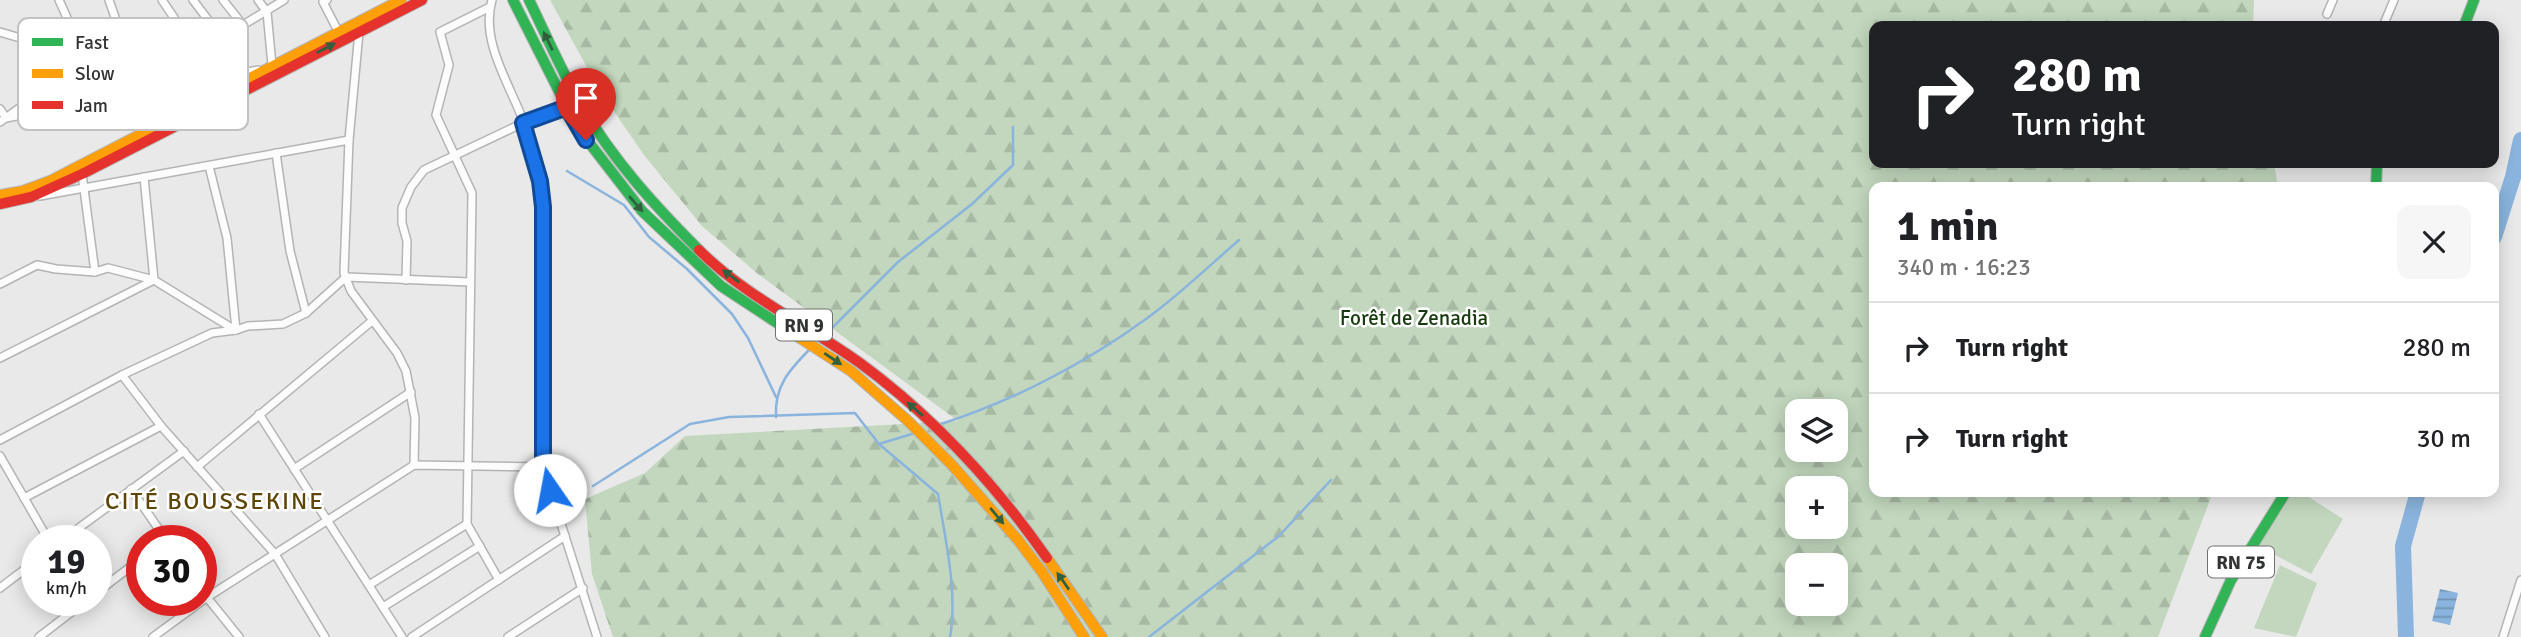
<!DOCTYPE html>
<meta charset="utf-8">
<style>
body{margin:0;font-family:Signika,sans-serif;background:#f6f6f6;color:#202124;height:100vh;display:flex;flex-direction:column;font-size:26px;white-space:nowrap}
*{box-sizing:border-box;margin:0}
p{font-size:23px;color:#757577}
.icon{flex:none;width:38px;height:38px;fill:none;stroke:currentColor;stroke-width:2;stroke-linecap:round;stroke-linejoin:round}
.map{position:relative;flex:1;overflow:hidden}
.side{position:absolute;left:1869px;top:182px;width:630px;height:315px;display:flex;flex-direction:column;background:#fff;border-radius:14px;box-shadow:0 4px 18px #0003}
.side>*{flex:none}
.hud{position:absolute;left:1869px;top:21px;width:630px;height:147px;border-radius:14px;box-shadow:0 4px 18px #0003;background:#202124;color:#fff;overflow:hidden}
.buttons{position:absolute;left:1785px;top:399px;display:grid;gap:14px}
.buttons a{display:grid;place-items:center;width:63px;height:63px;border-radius:14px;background:#fff;box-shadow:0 4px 18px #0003;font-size:35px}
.speed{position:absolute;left:21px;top:525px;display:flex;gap:14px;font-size:35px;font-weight:700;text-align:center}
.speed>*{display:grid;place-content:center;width:91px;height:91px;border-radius:50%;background:#fff;box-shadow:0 4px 18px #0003;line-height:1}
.speed small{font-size:18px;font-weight:400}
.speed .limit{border:10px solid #d22;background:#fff;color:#111}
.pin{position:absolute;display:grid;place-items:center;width:60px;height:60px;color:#fff;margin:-72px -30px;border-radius:50% 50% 50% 0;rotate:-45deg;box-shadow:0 0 7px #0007}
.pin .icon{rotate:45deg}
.me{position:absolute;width:77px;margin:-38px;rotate:348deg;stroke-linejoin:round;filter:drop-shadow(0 0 5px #0008)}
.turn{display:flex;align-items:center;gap:24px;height:147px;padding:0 28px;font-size:32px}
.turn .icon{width:91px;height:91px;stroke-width:2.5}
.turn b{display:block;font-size:49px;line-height:60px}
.round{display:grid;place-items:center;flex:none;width:74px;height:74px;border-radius:14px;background:#f6f6f6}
.headline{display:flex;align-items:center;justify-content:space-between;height:119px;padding:0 28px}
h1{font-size:42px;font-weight:800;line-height:52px}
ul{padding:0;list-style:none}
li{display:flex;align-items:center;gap:21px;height:91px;padding:0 28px;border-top:2px solid #e0e0e0}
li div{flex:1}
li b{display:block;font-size:26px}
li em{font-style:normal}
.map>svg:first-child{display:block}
.green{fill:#c2d7bd}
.forest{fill:url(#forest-firs);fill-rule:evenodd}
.water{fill:url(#water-rules)}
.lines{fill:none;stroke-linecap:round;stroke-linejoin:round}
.stream{stroke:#8ab4dd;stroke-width:2.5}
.river{stroke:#8ab4dd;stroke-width:16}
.street-casing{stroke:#b3b4b4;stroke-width:10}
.fast-casing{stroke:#b3b4b4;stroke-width:12}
.slow-casing{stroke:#b3b4b4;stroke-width:12}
.jam-casing{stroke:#b3b4b4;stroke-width:12}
.street{stroke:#fcfcfc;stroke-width:7}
.fast{stroke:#30b455;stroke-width:10}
.slow{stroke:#ff9f0a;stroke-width:10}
.jam{stroke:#e5322d;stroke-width:10}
.oneway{fill:#31603f}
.route-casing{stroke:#114b97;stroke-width:18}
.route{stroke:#1a73e8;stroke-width:12}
.labels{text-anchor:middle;stroke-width:5;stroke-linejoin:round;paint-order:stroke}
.shield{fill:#fff;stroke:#707070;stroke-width:2}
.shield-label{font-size:19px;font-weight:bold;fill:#323333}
.park-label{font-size:21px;fill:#173b0e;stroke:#fff}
.quarter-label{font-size:24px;letter-spacing:2px;fill:#5e4506;stroke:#fff}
.key{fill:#fff;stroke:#c2c2c2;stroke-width:2}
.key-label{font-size:19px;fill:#323333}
</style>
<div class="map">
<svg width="2521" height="637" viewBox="0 0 2521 637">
<defs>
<pattern id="forest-firs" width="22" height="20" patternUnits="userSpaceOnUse" patternTransform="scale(1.75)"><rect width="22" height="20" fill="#c2d7bd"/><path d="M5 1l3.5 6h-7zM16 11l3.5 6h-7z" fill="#a7b9a3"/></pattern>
<pattern id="water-rules" width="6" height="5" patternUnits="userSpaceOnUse" patternTransform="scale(1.75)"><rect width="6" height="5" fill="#8ab4dd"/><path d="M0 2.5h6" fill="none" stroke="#7193b4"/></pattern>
</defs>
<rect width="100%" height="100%" fill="#e9e9e9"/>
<g class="green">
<path d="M2293,492H2301L2343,519L2311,574L2258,546Z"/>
<path d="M2280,565L2317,583L2296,637L2254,628Z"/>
</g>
<path class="forest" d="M550,0H2254L2253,26H1874V163H2274L2278,187H1874V492H2213L2158,637H613L592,574L585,499L645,473L685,436L958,421L758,274L702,226L644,155L600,91ZM1797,411H1836V450H1797ZM1797,488H1836V527H1797ZM1797,565H1836V604H1797Z"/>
<path class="water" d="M2440,589L2458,593L2450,625L2432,621Z"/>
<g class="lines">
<g class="stream">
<path d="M567,171L624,205L649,237L687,269L732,314L748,338L776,397"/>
<path d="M826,334L898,262L972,204L1013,165V127"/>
<path d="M776,417C774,386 790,369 811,348"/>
<path d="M938,425C1011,402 1084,364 1146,319C1177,297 1210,265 1239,240"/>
<path d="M879,444L915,433"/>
<path d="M593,486L690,424L729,417L855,413L879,444L938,494C945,538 958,593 950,637"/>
<path d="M1149,637L1279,536L1331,480"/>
</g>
<g class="river">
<path d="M2494,237L2513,177L2521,140"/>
<path d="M2406,637L2403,546L2418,492"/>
</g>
<defs>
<g id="street">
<path d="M59,0L73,31L79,55"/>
<path d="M109,0L125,46"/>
<path d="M162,0L185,34"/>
<path d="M193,0L215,29"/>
<path d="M223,0L243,25"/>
<path d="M258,0L267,12L272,65"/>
<path d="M327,0L323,2L338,31"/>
<path d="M492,0C480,42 510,84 524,123C533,150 540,178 543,207V467L597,637"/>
<path d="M490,7L440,32L449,65L436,115L472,193L467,524L499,580"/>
<path d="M2327,14L2333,0"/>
<path d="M2383,26L2394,0"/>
<path d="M0,32L79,55L243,25L284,0"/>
<path d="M359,32L349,140L344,273L351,291L397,353L406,371L415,418L414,465"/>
<path d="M0,109L6,118L258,70"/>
<path d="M0,122L96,53"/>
<path d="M276,153L290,251L306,313"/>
<path d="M209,166L227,238L236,330"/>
<path d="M82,174L95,272"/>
<path d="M40,196L349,140"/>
<path d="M406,280L407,241L402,223V208L411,187L424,170L523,123L567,107"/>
<path d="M0,284L37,265L56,269L95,272L108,268L154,280L235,330"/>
<path d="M0,358L154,280L144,177"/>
<path d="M122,375L161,426L275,554L325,637"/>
<path d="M259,414L402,637"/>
<path d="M0,440L122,375L212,333L236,330L248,326L283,324L306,313L346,277L470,282"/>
<path d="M0,456L49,541"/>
<path d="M197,467L372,321"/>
<path d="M294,469L411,392"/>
<path d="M131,489L167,541"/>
<path d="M24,498L161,426"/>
<path d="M61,541L184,451"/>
<path d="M369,585L467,524"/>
<path d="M0,588L37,560"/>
<path d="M201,590L239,637"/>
<path d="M96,593L142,558"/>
<path d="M383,607L480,546"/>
<path d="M39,637L87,600"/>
<path d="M153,637L206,598L414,465L543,467"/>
<path d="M412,637L565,536"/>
<path d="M508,637L583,588"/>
<path d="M2503,637L2521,580"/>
</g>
<g id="fast">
<path d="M513,0L577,127L642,211L721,286L800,338"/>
<path d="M529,0C546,35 562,72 581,105C613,160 655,206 699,250"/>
<path d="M2464,26L2474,0"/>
<path d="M2376,187L2377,163"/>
<path d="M2205,637L2231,580L2286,492"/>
</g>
<g id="slow">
<path d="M0,195L23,191L50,181L401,0"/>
<path d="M800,338L851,371L907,420L952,465L1018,540L1042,572L1084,637"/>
<path d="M1047,558L1102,637"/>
</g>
<g id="jam">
<path d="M0,204L31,197L82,174L422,0"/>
<path d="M699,250C745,296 807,325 860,363C932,416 996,485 1047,558"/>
</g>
</defs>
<use href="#street" class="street-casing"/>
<use href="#fast" class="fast-casing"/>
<use href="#slow" class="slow-casing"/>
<use href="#jam" class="jam-casing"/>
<use href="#street" class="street"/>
<use href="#fast" class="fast"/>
<use href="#slow" class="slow"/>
<use href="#jam" class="jam"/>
</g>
<defs><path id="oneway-solid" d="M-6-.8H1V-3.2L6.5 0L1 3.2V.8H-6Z" transform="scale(1.75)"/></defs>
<g class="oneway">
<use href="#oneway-solid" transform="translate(548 41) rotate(-116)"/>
<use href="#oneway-solid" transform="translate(326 48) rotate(-27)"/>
<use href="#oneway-solid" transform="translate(636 204) rotate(49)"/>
<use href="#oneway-solid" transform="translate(731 276) rotate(-143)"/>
<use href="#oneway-solid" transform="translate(833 359) rotate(34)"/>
<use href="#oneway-solid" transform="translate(915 409) rotate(-139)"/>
<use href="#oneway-solid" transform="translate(997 516) rotate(50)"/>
<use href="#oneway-solid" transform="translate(1063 581) rotate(-125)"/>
</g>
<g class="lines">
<defs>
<path id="route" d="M550,490L543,467V207L540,181L523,123L567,107L586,140"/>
</defs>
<use href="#route" class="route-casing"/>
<use href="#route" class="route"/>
</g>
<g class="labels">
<g class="shield">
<rect x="776" y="309.5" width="56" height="31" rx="5"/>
<rect x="2208" y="546.5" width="66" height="31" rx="5"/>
</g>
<g class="shield-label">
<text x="804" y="332">RN 9</text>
<text x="2241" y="569">RN 75</text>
</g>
<g class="park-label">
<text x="1414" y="325">Forêt de Zenadia</text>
</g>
<g class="quarter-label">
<text x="215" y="509">CITÉ BOUSSEKINE</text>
</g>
</g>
<rect x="18" y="18" width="230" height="112" rx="10" class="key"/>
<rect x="32" y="38" width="31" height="8" fill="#30b455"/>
<rect x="32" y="69" width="31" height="9" fill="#ff9f0a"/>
<rect x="32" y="101" width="31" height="8" fill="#e5322d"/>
<g class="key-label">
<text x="75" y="49">Fast</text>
<text x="75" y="80">Slow</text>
<text x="75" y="112">Jam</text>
</g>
</svg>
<div class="buttons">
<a><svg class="icon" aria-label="layers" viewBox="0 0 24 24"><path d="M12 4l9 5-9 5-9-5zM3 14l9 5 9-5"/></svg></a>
<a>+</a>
<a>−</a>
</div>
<div class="speed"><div>19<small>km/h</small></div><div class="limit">30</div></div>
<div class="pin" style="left:586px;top:140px;background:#d93025"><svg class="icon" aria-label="arrive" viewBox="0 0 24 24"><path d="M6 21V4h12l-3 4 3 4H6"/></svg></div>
<svg class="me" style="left:550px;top:490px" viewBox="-20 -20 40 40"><circle r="19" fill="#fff"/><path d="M0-13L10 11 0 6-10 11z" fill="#1a73e8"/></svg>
<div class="hud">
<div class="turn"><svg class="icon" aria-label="right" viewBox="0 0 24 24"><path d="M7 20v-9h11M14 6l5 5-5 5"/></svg><div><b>280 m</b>Turn right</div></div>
</div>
<section class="side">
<div class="headline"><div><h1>1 min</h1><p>340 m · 16:23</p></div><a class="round"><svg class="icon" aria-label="close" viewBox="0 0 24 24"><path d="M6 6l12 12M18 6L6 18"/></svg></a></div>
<ul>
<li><svg class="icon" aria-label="right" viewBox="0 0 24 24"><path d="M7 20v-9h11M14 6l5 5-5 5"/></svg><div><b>Turn right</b></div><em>280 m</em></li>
<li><svg class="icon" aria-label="right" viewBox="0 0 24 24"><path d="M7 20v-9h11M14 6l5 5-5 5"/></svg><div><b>Turn right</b></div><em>30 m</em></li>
</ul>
</section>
</div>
